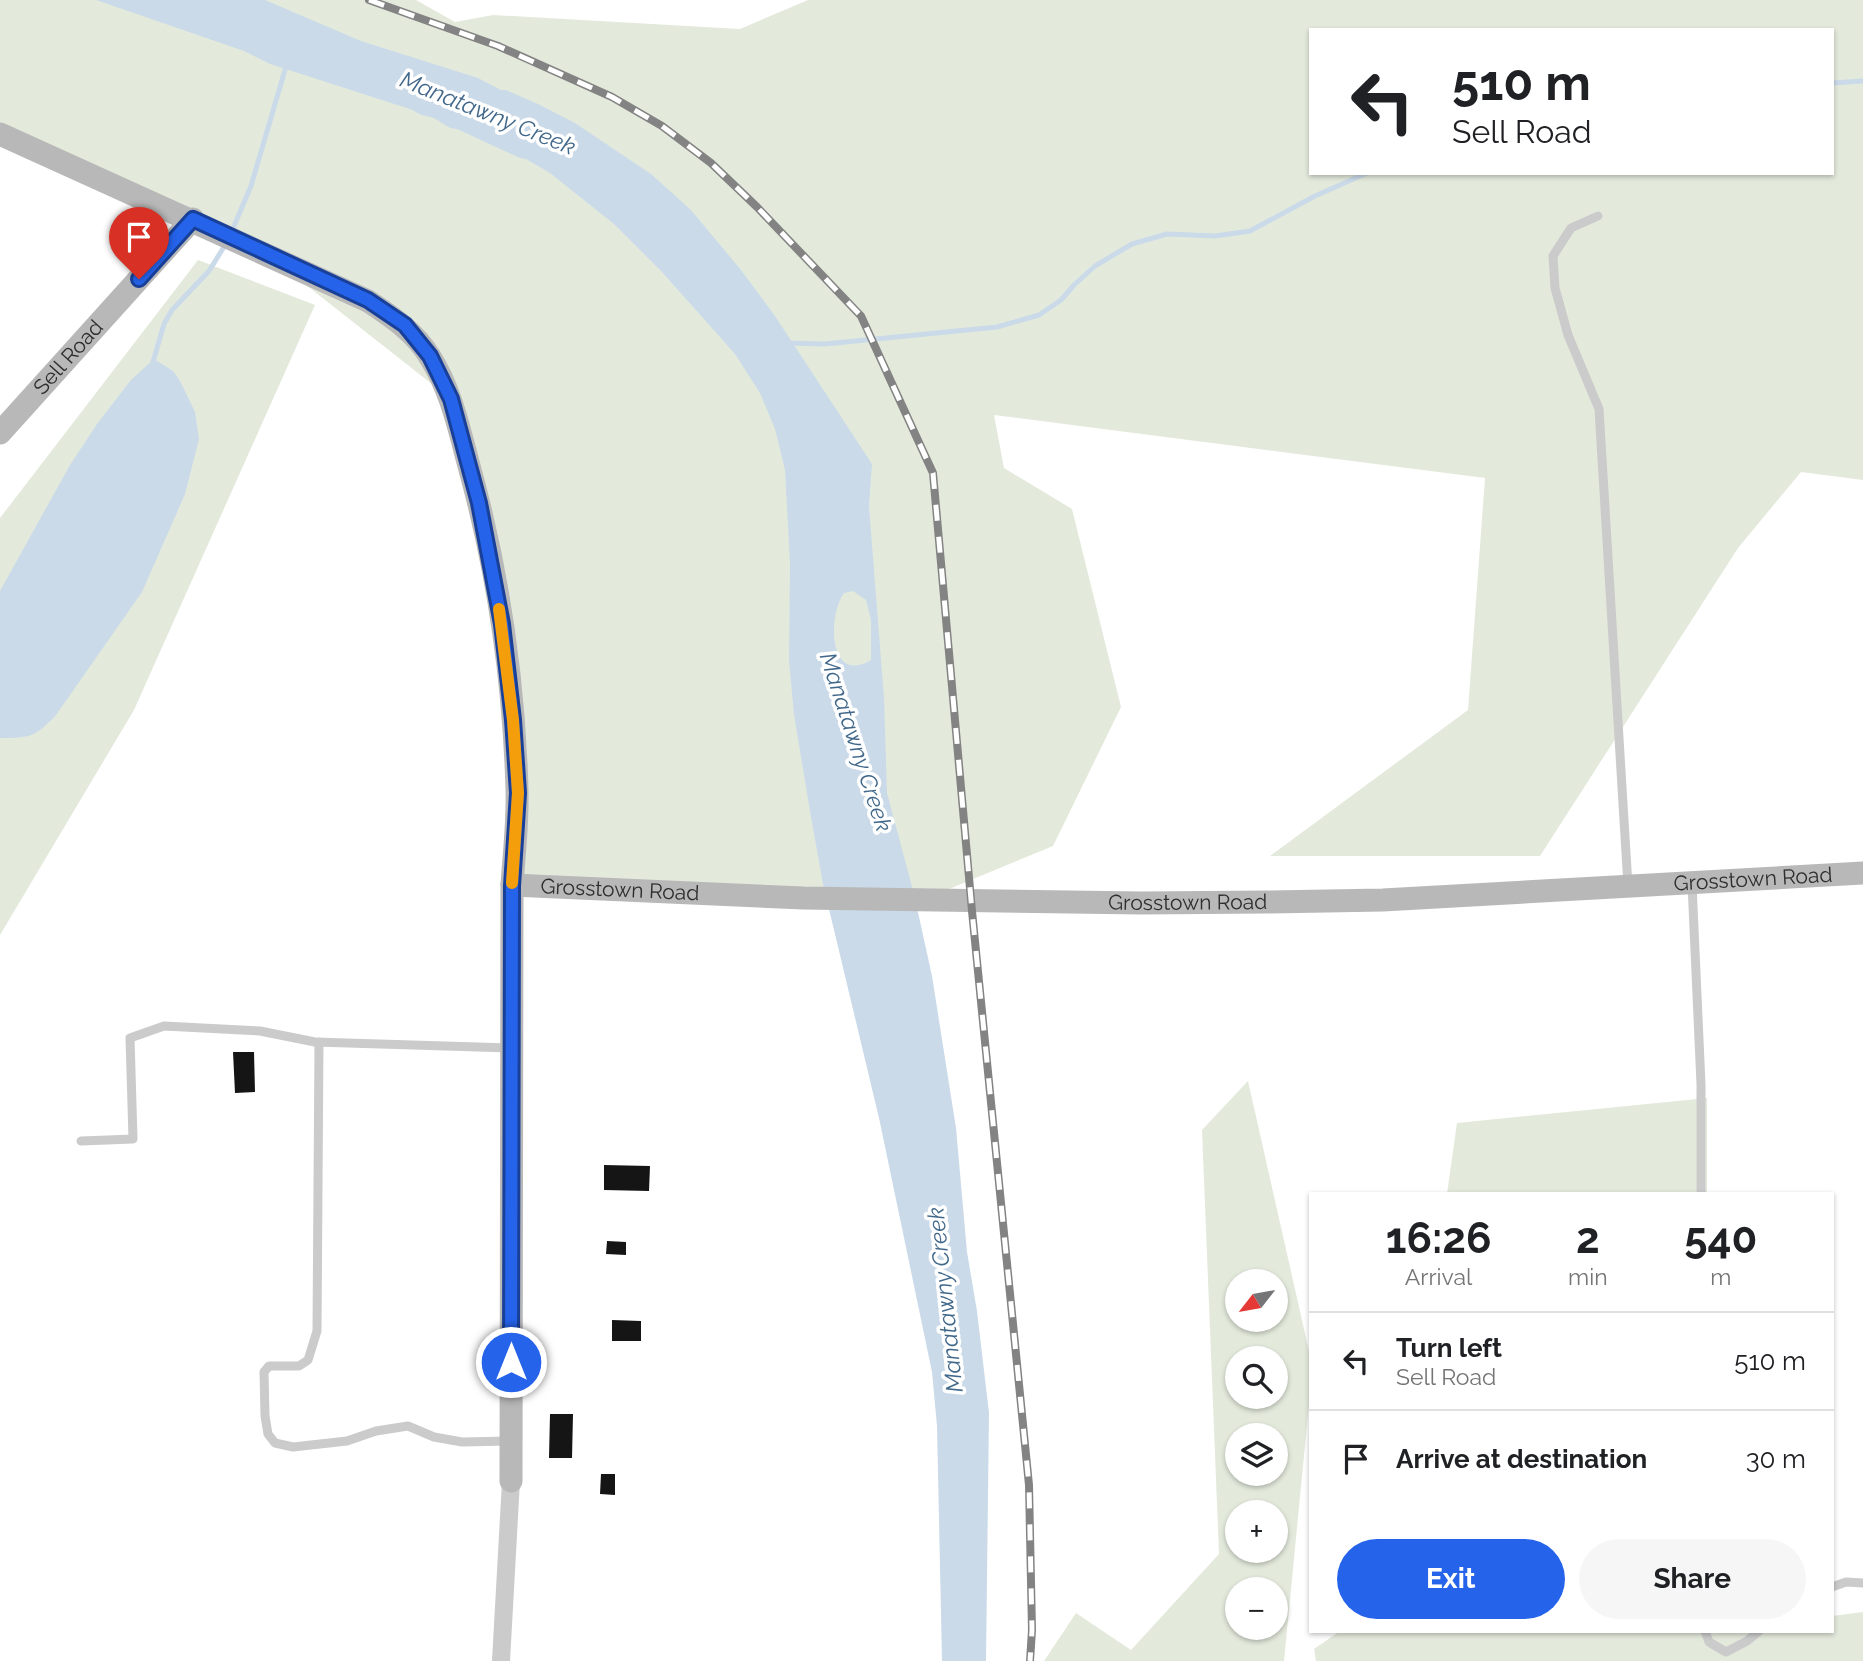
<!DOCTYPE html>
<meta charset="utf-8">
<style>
body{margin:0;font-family:Raleway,sans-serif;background:#f6f6f6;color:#202124;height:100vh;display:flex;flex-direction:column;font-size:26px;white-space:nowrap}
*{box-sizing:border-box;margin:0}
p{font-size:23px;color:#757577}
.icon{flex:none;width:38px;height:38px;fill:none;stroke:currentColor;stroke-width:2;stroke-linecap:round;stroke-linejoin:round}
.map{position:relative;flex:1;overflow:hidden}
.side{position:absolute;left:1309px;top:1192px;width:525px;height:441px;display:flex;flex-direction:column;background:#fff;border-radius:0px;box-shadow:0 2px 5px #0004}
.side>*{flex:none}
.top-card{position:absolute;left:1309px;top:28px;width:525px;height:147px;border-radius:0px;box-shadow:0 2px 5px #0004;background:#fff;color:#202124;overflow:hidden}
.needle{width:46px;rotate:239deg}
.buttons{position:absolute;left:1225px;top:1269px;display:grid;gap:14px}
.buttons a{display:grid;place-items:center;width:63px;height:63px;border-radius:50%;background:#fff;box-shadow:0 2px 5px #0004;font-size:35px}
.pin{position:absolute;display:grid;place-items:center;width:60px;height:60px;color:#fff;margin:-72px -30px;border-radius:50% 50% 50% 0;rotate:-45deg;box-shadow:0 0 7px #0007}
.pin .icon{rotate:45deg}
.me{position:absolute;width:77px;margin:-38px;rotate:0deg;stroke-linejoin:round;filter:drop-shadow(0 0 5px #0008)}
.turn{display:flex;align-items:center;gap:24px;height:147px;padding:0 28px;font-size:32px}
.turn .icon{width:91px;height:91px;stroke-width:2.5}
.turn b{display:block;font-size:49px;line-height:60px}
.eta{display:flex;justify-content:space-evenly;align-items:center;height:119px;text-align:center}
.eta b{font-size:42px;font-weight:700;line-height:49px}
.cta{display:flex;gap:14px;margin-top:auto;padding:14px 28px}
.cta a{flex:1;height:80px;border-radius:42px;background:#2563eb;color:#fff;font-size:28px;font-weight:700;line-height:80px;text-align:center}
.cta a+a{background:#f6f6f6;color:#202124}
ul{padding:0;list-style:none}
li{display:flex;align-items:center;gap:21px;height:98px;padding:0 28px;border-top:2px solid #e0e0e0}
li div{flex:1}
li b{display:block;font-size:26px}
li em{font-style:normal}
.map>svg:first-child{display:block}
.green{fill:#e3eadc;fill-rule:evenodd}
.water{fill:#cadae9;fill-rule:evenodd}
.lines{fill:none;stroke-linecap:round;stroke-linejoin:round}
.stream{stroke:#cadae9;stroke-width:5}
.building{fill:#151515}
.lane{stroke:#cbcbcb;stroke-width:9}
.street{stroke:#cbcbcb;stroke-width:18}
.secondary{stroke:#b8b8b8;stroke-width:23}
.rail-casing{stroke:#838383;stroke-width:8}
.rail{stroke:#fff;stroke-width:5;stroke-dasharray:16;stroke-linecap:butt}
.route-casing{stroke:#184099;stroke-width:18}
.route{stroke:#2563eb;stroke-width:12}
.slow{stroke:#f59e0b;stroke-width:12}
.labels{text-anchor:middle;stroke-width:7;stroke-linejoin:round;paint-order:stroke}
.street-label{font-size:21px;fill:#2e2e2e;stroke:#fff}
.water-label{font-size:23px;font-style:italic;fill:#41688a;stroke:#fff}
</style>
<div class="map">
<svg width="1863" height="1661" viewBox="0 0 1863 1661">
<rect width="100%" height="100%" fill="#fff"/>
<g class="green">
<path d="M0,0H416L455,22L493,15L740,29L808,0H1863V480L1801,472L1738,548L1540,856H1270L1468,710L1485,478L994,415L1004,468L1072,509L1121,707L1053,846L925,899L512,885L502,624L451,399L264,252L0,128ZM1311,30H1832V173H1311Z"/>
<path d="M198,260L315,305L134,710L0,935V518Z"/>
<path d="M1248,1081L1311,1360V1384L1284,1661H1044L1076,1613L1131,1650L1219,1554L1202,1130ZM1276,1281V1320H1237V1281ZM1276,1358V1396H1237V1358ZM1276,1435V1474H1237V1435ZM1276,1512V1550H1237V1512ZM1276,1589V1628H1237V1589Z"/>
<path d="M1707,1098V1193L1447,1194L1457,1123Z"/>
<path d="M1863,1612V1661H1316L1314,1649L1340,1631H1832V1616Z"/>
</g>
<g class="water">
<path d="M96,0H265L361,41L478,78L501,90H506L538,104L575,123L651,174L691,210L741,270L775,316L872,464L869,506L884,698L887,793L914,894L932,976L956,1128L967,1252L977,1311L989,1413L986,1661H942L937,1426L932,1372L879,1118L823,884L811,817L794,715L789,660L790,563L785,470L775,429L760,393L735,354L662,272L614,224L550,173L526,159L520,158L457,129C446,129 440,119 430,117C422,115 420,115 413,110L270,64L244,51ZM853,591L866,600L871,620V660C829,685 827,617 844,593Z"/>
<path d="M154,359L173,371L180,381L195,412L199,439L185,494L142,592L56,715C35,737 31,738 0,738V591L70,465L97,424L131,380Z"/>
</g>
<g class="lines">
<g class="stream">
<path d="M1832,83L1863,81"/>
<path d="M231,233L251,186L287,63"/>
<path d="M787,343L825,344L997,327L1039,315L1061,300L1074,285L1095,266L1132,244L1167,234L1215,236L1250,231L1315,196L1367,173"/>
<path d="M153,362L164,324L172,310L209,271L227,242"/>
</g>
</g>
<g class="building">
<path d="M233,1052H254L255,1092L235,1093Z"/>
<path d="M604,1165L650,1166L649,1191L604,1190Z"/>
<path d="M607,1241L626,1242V1255L606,1254Z"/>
<path d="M612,1320L641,1321V1341H612Z"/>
<path d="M550,1414H573L572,1458H549Z"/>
<path d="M601,1474H615V1495L600,1494Z"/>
</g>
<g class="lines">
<g class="lane">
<path d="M1598,216L1571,228L1553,256L1555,288L1568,335L1599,409L1628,886"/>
<path d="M1692,884L1701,1084V1194"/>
<path d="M319,1042L317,1331L308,1360L299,1366H269L264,1372L265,1416L268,1434L275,1443L293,1447L347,1441L376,1431L408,1426L434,1437L462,1442L509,1441"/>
<path d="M81,1141L133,1139L130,1038L164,1026L260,1031L315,1042L511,1048"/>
<path d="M1832,1587L1846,1582L1863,1583"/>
<path d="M1705,1631L1709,1642L1726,1652L1747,1641L1759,1631"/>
</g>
<path class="street" d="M501,1661L511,1481"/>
<g class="secondary">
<path d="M0,134L368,301C392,317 415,332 430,357C451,390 459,429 469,466C498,571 514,682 517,790C518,822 514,854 512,885L511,1481"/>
<path id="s1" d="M0,433L193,219"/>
<path id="s2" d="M512,885L803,898L1142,903L1266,902L1383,900L1863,873"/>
</g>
<defs>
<path id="rail" d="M369,0L498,46L612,97L662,126L711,163L757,207L861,316L933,473L972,911L1029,1485L1032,1630L1030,1661"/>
</defs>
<use href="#rail" class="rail-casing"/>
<use href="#rail" class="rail"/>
</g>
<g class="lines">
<defs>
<path id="route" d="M139,279L193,219L368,300L405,325L430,356L451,399L479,503L502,624L513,720L518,793L512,886L511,1362"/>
</defs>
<use href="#route" class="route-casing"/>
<use href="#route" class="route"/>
<path class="slow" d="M499,609L513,720L518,793L512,883"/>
</g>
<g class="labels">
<g class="street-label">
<text dy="7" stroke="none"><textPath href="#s1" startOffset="102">Sell Road</textPath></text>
<text dy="7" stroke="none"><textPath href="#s2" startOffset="1242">Grosstown Road</textPath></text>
<text dy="7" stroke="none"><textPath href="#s2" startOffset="108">Grosstown Road</textPath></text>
<text dy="7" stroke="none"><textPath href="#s2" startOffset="676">Grosstown Road</textPath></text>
</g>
<g class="water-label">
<text transform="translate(488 113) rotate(22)" y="8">Manatawny Creek</text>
<text transform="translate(856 742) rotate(72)" y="8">Manatawny Creek</text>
<text transform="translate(945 1300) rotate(-96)" y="8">Manatawny Creek</text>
</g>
</g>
</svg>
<div class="buttons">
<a><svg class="needle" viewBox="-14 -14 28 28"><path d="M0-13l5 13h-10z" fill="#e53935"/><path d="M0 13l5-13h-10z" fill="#757577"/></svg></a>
<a><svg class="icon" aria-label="search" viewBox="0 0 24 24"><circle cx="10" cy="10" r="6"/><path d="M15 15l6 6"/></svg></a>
<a><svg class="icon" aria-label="layers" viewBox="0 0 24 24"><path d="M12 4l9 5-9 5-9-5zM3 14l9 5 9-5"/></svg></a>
<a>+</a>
<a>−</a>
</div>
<div class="pin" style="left:139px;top:279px;background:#d93025"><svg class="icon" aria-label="arrive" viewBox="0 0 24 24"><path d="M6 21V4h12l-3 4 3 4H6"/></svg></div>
<svg class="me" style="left:511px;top:1362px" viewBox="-20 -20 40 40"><circle r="17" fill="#2563eb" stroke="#fff" stroke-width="3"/><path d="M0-11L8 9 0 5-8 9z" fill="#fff"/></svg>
<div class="top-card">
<div class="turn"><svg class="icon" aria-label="left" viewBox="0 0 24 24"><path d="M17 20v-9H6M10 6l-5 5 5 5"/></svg><div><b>510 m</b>Sell Road</div></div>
</div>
<section class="side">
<div class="eta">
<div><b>16:26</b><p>Arrival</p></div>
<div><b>2</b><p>min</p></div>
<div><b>540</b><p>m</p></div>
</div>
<ul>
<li><svg class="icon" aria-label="left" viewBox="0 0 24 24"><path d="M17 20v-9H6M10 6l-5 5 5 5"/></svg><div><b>Turn left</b><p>Sell Road</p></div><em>510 m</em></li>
<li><svg class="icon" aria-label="arrive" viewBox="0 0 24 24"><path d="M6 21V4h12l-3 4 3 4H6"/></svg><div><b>Arrive at destination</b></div><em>30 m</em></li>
</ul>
<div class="cta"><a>Exit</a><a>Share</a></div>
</section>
</div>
